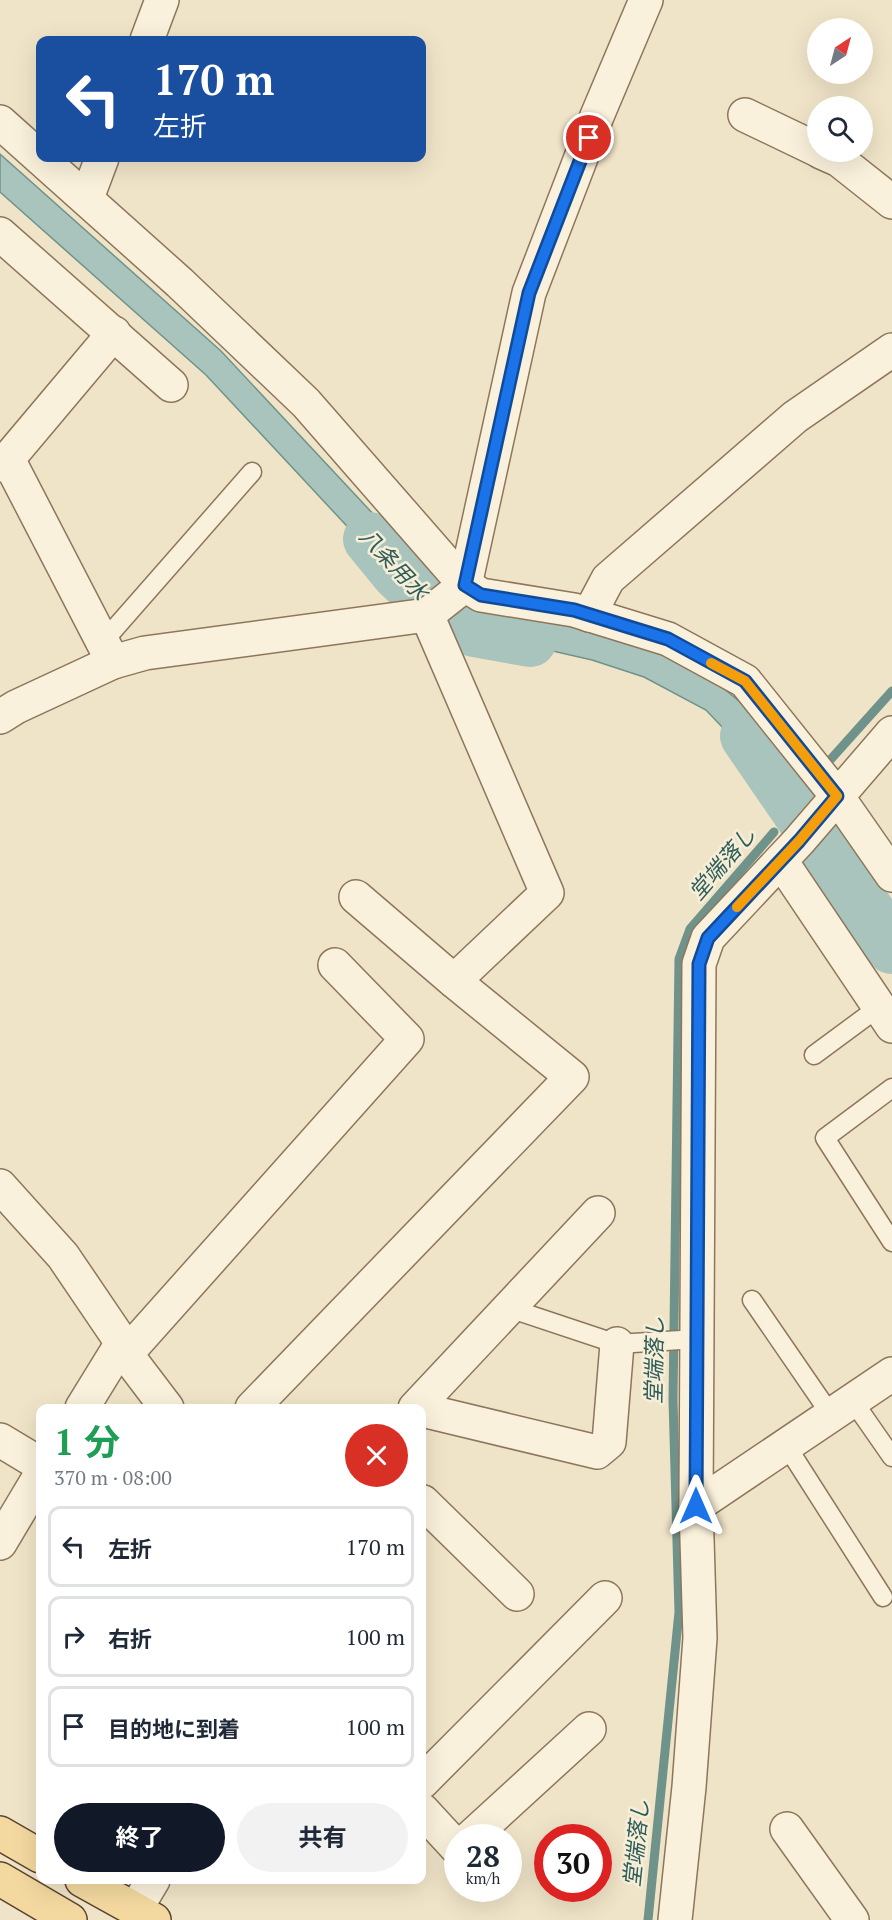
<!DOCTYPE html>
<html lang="ja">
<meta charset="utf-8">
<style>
body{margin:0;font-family:"PT Serif","Noto Sans JP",serif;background:#f2f2f3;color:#1f2937;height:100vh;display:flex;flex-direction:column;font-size:22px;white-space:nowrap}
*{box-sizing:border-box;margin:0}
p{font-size:20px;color:#747a83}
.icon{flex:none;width:33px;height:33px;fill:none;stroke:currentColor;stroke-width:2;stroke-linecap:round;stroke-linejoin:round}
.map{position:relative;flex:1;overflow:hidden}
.side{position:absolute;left:36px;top:1404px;width:390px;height:480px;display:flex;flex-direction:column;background:#fff;border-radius:12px;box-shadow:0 6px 24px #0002}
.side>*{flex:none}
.banner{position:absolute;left:36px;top:36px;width:390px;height:126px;border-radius:12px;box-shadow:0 6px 24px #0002;background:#1a4fa0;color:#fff;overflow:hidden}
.needle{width:39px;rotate:36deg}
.fabs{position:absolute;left:807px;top:18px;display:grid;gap:12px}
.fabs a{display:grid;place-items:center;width:66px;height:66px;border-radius:50%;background:#fff;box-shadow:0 6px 24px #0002;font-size:30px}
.speed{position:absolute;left:444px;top:1824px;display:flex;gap:12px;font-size:30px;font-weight:700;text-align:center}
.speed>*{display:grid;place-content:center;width:78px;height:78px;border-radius:50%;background:#fff;box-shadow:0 6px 24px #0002;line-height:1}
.speed small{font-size:15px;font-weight:400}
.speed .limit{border:9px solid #d22;background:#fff;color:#111}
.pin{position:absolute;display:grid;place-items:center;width:51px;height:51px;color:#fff;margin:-26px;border:3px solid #fff;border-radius:50%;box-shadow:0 2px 6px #0007}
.me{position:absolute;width:66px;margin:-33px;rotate:0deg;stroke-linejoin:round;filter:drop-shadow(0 0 4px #0008)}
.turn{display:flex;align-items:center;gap:21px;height:126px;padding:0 18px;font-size:27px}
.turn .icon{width:78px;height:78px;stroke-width:2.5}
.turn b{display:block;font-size:42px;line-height:51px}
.round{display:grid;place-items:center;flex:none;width:63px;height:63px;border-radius:32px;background:#f2f2f3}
.overview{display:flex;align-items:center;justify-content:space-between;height:102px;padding:0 18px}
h1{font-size:36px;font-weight:700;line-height:45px;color:#1e9e55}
.action{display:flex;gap:12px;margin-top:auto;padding:12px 18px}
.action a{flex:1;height:69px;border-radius:36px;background:#111827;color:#fff;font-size:24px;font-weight:700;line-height:69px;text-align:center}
.action a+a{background:#f2f2f3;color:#1f2937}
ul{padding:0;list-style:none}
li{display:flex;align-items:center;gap:18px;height:81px;margin:0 12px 9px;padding:0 6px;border:3px solid #e0e1e3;border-radius:12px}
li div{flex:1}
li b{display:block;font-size:22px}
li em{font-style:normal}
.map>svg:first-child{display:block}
.water{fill:#a9c4bc;stroke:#6f938a;stroke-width:1.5}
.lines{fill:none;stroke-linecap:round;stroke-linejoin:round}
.stream{stroke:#6f938a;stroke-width:9}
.river{stroke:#a9c4bc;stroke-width:54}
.service-casing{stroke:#8d765c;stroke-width:21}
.minor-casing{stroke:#8d765c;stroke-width:36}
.primary-casing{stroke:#5b4430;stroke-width:36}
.service{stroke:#faf1dc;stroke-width:18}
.minor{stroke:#faf1dc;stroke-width:33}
.primary{stroke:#f3d9a0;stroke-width:33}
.route-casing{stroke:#114b97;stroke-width:15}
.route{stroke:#1a73e8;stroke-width:10}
.slow{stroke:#f59e0b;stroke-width:10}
.labels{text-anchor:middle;stroke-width:5;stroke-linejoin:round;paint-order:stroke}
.water-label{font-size:22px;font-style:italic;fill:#2f5d5a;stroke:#f7eed8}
</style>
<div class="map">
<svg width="892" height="1920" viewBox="0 0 892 1920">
<rect width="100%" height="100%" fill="#f0e4c8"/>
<g class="water">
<path d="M0,154L221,351L390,532L431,588L414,598L206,375L0,192Z"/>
<path d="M471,610L506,624L527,614L616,633L706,674L745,706L803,778L779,809L743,749L706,710L644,677L592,660L452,628Z"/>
<path d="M836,840L892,922V972L812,862Z"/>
</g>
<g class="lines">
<g class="stream">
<path d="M831,759L892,691"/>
<path d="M648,1920L679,1612L673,1400L679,959L690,929L774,832"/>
</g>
<g class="river">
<path d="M370,539L397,572L427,601L474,630L530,640"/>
<path d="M747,736L892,947"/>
</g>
<defs>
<g id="service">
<path d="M102,643L252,472"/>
<path d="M814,1055L879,1007"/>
<path d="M892,1088L825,1138L892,1242"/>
<path d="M752,1300L831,1415"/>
<path d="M509,1308L617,1344L697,1339"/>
<path d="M853,1401L892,1457"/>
<path d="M786,1445L883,1597"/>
</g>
<g id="minor">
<path d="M147,40L162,0"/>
<path d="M745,115L818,150"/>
<path d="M0,122L180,283L306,403L465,585L481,595L574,610L668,639L745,681L837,796L892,875"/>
<path d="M821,152L839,160L892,202"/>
<path d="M87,198L102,158"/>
<path d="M0,234L171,385"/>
<path d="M8,459L113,662"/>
<path d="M0,465L8,459L114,333"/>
<path d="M427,615L547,893L454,981"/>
<path d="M589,615L608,579L795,417L892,350"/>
<path d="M0,717L16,707L113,662L145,653L427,615L465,585L529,293L597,116L646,0"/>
<path d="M781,861L892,1026"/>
<path d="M0,1186L63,1256L122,1343L126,1354L167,1408"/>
<path d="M126,1354L407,1039L335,965"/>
<path d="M82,1408L122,1343"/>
<path d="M252,1408L572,1077L454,981L356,897"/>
<path d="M415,1408L598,1213"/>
<path d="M422,1410L597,1452L609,1442L617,1344"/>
<path d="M0,1440L40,1464"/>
<path d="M422,1503L423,1502L517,1594"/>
<path d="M696,1506L892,1374"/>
<path d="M0,1543L40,1476"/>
<path d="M422,1782L605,1598"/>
<path d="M422,1810L458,1849"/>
<path d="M787,1829L852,1920"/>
<path d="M470,1838L589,1729"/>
<path d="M135,1910L153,1880"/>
<path d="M675,1920L689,1787L700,1638L696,1506L699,964L708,938L799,841L892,733"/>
</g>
<g id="primary">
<path d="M0,1833L40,1856"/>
<path d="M0,1879L70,1920"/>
<path d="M82,1880L154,1920"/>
</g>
</defs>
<use href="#service" class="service-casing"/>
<use href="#minor" class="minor-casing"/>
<use href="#primary" class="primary-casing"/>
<use href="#service" class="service"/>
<use href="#minor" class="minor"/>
<use href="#primary" class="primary"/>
</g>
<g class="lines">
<defs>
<path id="route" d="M589,138L529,293L465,585L481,595L574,610L668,639L745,681L837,796L799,841L708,938L699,964L696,1506"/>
</defs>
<use href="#route" class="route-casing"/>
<use href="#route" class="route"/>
<path class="slow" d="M711,663L745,681L837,796L799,841L737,907"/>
</g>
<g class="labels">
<g class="water-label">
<text transform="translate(394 564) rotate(47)" y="8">八条用水</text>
<text transform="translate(722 863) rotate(-49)" y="8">堂端落し</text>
<text transform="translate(654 1360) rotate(-89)" y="8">堂端落し</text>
<text transform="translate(636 1843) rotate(-84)" y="8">堂端落し</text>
</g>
</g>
</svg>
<div class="fabs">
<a><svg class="needle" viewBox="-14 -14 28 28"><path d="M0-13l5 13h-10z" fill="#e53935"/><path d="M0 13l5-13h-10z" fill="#747a83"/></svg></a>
<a><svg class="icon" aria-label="search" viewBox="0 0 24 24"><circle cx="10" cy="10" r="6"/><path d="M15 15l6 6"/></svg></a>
</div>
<div class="speed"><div>28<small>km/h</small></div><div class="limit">30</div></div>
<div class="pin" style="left:589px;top:138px;background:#d93025"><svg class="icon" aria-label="arrive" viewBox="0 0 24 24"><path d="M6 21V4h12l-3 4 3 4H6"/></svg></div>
<svg class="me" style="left:696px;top:1506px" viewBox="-20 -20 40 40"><path d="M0-17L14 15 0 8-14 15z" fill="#1a73e8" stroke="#fff" stroke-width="4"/></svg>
<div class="banner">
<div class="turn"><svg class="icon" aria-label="left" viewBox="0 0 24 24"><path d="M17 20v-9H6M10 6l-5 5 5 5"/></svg><div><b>170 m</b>左折</div></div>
</div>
<section class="side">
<div class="overview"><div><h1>1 分</h1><p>370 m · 08:00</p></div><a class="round" style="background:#d93025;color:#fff"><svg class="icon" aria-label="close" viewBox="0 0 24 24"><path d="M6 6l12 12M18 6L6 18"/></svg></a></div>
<ul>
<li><svg class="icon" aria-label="left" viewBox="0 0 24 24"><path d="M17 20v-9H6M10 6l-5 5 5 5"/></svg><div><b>左折</b></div><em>170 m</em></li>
<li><svg class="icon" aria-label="right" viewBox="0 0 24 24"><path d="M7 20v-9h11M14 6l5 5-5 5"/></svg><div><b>右折</b></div><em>100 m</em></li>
<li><svg class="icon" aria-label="arrive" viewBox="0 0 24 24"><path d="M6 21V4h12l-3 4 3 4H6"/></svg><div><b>目的地に到着</b></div><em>100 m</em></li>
</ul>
<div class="action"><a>終了</a><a>共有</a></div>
</section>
</div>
